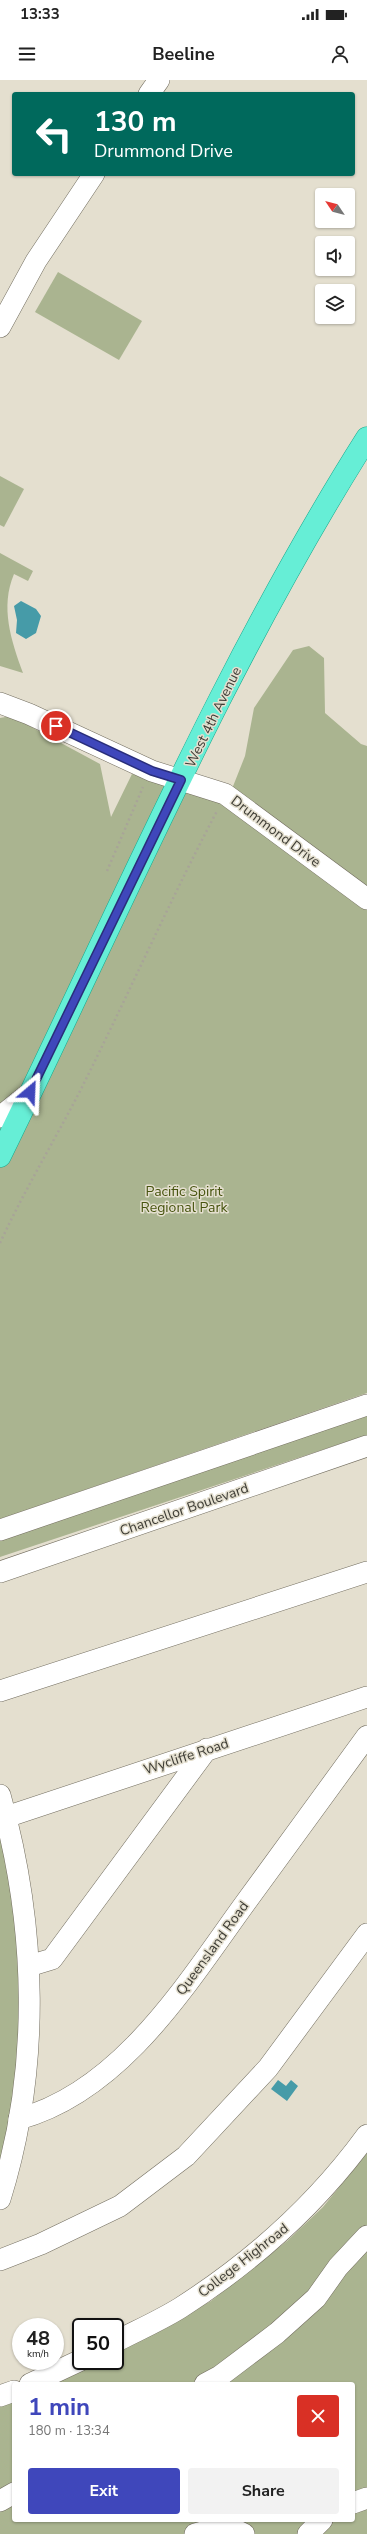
<!DOCTYPE html>
<meta charset="utf-8">
<style>
body{margin:0;font-family:"Nunito Sans",sans-serif;background:#f2f2f2;color:#222;height:100vh;display:flex;flex-direction:column;font-size:15px;white-space:nowrap}
*{box-sizing:border-box;margin:0}
p{font-size:13px;color:#767676}
.icon{flex:none;width:22px;height:22px;fill:none;stroke:currentColor;stroke-width:2;stroke-linecap:round;stroke-linejoin:round}
.map{position:relative;flex:1;overflow:hidden}
.details{position:absolute;left:12px;top:2302px;width:343px;height:140px;display:flex;flex-direction:column;background:#fff;border-radius:4px;box-shadow:0 1px 3px #0004}
.details>*{flex:none}
.top-card{position:absolute;left:12px;top:12px;width:343px;height:84px;border-radius:4px;box-shadow:0 1px 3px #0004;background:#00695c;color:#fff;overflow:hidden}
.needle{width:26px;rotate:305deg}
.fabs{position:absolute;left:315px;top:108px;display:grid;gap:8px}
.fabs a{display:grid;place-items:center;width:40px;height:40px;border-radius:4px;background:#fff;box-shadow:0 1px 3px #0004;font-size:20px}
.speed{position:absolute;left:12px;top:2238px;display:flex;gap:8px;font-size:20px;font-weight:700;text-align:center}
.speed>*{display:grid;place-content:center;width:52px;height:52px;border-radius:50%;background:#fff;box-shadow:0 1px 3px #0004;line-height:1}
.speed small{font-size:10px;font-weight:400}
.speed .limit{border:2px solid #111;border-radius:6px;background:#fff;color:#111}
.pin{position:absolute;display:grid;place-items:center;width:34px;height:34px;color:#fff;margin:-17px;border:2px solid #fff;border-radius:50%;box-shadow:0 1px 4px #0007}
.me{position:absolute;width:44px;margin:-22px;rotate:26deg;stroke-linejoin:round;filter:drop-shadow(0 0 3px #0008)}
.turn{display:flex;align-items:center;gap:14px;height:84px;padding:0 16px;font-size:18px}
.turn .icon{width:52px;height:52px;stroke-width:2.5}
.turn b{display:block;font-size:28px;line-height:34px}
.round{display:grid;place-items:center;flex:none;width:42px;height:42px;border-radius:4px;background:#f2f2f2}
.summary{display:flex;align-items:center;justify-content:space-between;height:68px;padding:0 16px}
h1{font-size:24px;font-weight:700;line-height:30px;color:#3f47bb}
.button{display:flex;gap:8px;margin-top:auto;padding:8px 16px}
.button a{flex:1;height:46px;border-radius:4px;background:#3f47bb;color:#fff;font-size:16px;font-weight:700;line-height:46px;text-align:center}
.button a+a{background:#f2f2f2;color:#222}
.status{display:flex;justify-content:space-between;align-items:center;height:28px;padding:0 20px;background:#fff;direction:ltr}
.status svg{height:11px;fill:currentColor}
header{display:flex;justify-content:space-between;align-items:center;height:52px;padding:0 16px;background:#fff;font-size:18px;font-weight:700}
.map>svg:first-child{display:block}
.green{fill:#aab490}
.water{fill:#469ba8}
.lines{fill:none;stroke-linecap:round;stroke-linejoin:round}
.minor-casing{stroke:#736e60;stroke-width:22}
.major-casing{stroke:#16a88c;stroke-width:23}
.path{stroke:#a8a498;stroke-width:2.5;stroke-dasharray:2 3;stroke-linecap:butt}
.minor{stroke:#fff;stroke-width:21}
.major{stroke:#66eed6;stroke-width:22}
.route-casing{stroke:#292e7a;stroke-width:10}
.route{stroke:#3f47bb;stroke-width:7}
.labels{text-anchor:middle;stroke-width:3;stroke-linejoin:round;paint-order:stroke}
.street-label{font-size:14px;fill:#3e3d36;stroke:#e4dfcf}
.park-label{font-size:14px;fill:#47540f;stroke:#e4dfcf}
</style>
<div class="status"><b>13:33</b><svg viewBox="0 0 49 12"><path d="M0 12V9h3v3zM5 12V6h3v6zM10 12V3h3v9zM15 12V0h3v12zM26 1h20v11H26zM47 4h2v5h-2z"/></svg></div>
<header><svg class="icon" aria-label="menu" viewBox="0 0 24 24"><path d="M4 6h16M4 12h16M4 18h16"/></svg>Beeline<svg class="icon" aria-label="person" viewBox="0 0 24 24"><circle cx="12" cy="8" r="4"/><path d="M4 21q1-7 8-7t8 7"/></svg></header>
<div class="map">
<svg width="367" height="2454" viewBox="0 0 367 2454">
<rect width="100%" height="100%" fill="#e4dfcf"/>
<g class="green">
<path d="M58,192L142,241L119,280L35,232Z"/>
<path d="M0,396L24,409L4,447L0,445Z"/>
<path d="M0,473L33,491L28,501L14,494C0,527 11,560 23,593L0,586Z"/>
<path d="M309,566L324,578L325,633L361,664L367,666V1313L0,1439V638L11,636L100,684L111,737L132,694L217,717L226,724L245,676L254,628L293,570Z"/>
<path d="M367,1336V1355L0,1477V1459Z"/>
<path d="M0,1757C21,1838 24,1923 15,2007C12,2034 5,2060 0,2087Z"/>
<path d="M367,2073V2454H0V2324L14,2321V2440H353V2304H54L100,2281H115V2273L211,2221L287,2161L323,2127Z"/>
</g>
<g class="water">
<path d="M21,521L36,529L41,536L36,553L26,559L16,553L17,540L14,526Z"/>
<path d="M278,2000L286,2006L291,2000L298,2006L287,2021L271,2009Z"/>
</g>
<g class="lines">
<defs>
<g id="minor">
<path d="M149,14L159,0"/>
<path d="M0,247L36,181L94,94"/>
<path d="M0,623L29,634L152,691L225,714L367,819"/>
<path d="M0,1037L31,1012"/>
<path d="M0,1450L367,1325"/>
<path d="M0,1492L367,1366"/>
<path d="M0,1611L367,1492"/>
<path d="M0,1715C37,1847 41,1988 0,2119"/>
<path d="M6,1737L367,1617"/>
<path d="M29,1886L52,1879L207,1669"/>
<path d="M19,2039C122,2011 187,1903 246,1822C286,1767 327,1711 367,1656"/>
<path d="M0,2180L41,2164L120,2126L186,2076L268,1988L367,1854"/>
<path d="M115,2262C136,2251 159,2241 180,2228C252,2182 316,2125 367,2055"/>
<path d="M30,2304L81,2280"/>
<path d="M205,2304L220,2296L277,2253L316,2218L338,2187L367,2156"/>
<path d="M0,2316L14,2311"/>
<path d="M0,2421L14,2413"/>
<path d="M353,2423L367,2418"/>
<path d="M195,2454C212,2449 229,2445 244,2454"/>
<path d="M308,2454L322,2440"/>
</g>
<path id="major" d="M0,1076C118,835 223,585 367,358"/>
</defs>
<use href="#minor" class="minor-casing"/>
<use href="#major" class="major-casing"/>
<g class="path">
<path d="M107,791L143,707"/>
<path d="M0,1163C24,1111 53,1063 79,1013C126,920 168,824 217,731"/>
</g>
<use href="#minor" class="minor"/>
<use href="#major" class="major"/>
</g>
<g class="lines">
<defs>
<path id="route" d="M30,1012L181,700L152,691L56,646"/>
</defs>
<use href="#route" class="route-casing"/>
<use href="#route" class="route"/>
</g>
<g class="labels">
<g class="street-label">
<text transform="translate(213 637) rotate(-64)" y="5">West 4th Avenue</text>
<text transform="translate(276 751) rotate(37)" y="5">Drummond Drive</text>
<text transform="translate(184 1429) rotate(-19)" y="5">Chancellor Boulevard</text>
<text transform="translate(186 1676) rotate(-18)" y="5">Wycliffe Road</text>
<text transform="translate(212 1868) rotate(-54)" y="5">Queensland Road</text>
<text transform="translate(243 2180) rotate(-38)" y="5">College Highroad</text>
</g>
<g class="park-label">
<text x="184" y="1116">Pacific Spirit<tspan x="184" dy="16">Regional Park</tspan></text>
</g>
</g>
</svg>
<div class="fabs">
<a><svg class="needle" viewBox="-14 -14 28 28"><path d="M0-13l5 13h-10z" fill="#e53935"/><path d="M0 13l5-13h-10z" fill="#767676"/></svg></a>
<a><svg class="icon" aria-label="sound" viewBox="0 0 24 24"><path d="M4 9h4l5-4v14l-5-4H4zM17 9q2 3 0 6"/></svg></a>
<a><svg class="icon" aria-label="layers" viewBox="0 0 24 24"><path d="M12 4l9 5-9 5-9-5zM3 14l9 5 9-5"/></svg></a>
</div>
<div class="speed"><div>48<small>km/h</small></div><div class="limit">50</div></div>
<div class="pin" style="left:56px;top:646px;background:#d93025"><svg class="icon" aria-label="arrive" viewBox="0 0 24 24"><path d="M6 21V4h12l-3 4 3 4H6"/></svg></div>
<svg class="me" style="left:30px;top:1012px" viewBox="-20 -20 40 40"><path d="M0-17L14 15 0 8-14 15z" fill="#3f47bb" stroke="#fff" stroke-width="4"/></svg>
<div class="top-card">
<div class="turn"><svg class="icon" aria-label="left" viewBox="0 0 24 24"><path d="M17 20v-9H6M10 6l-5 5 5 5"/></svg><div><b>130 m</b>Drummond Drive</div></div>
</div>
<section class="details">
<div class="summary"><div><h1>1 min</h1><p>180 m · 13:34</p></div><a class="round" style="background:#d93025;color:#fff"><svg class="icon" aria-label="close" viewBox="0 0 24 24"><path d="M6 6l12 12M18 6L6 18"/></svg></a></div>
<div class="button"><a>Exit</a><a>Share</a></div>
</section>
</div>
